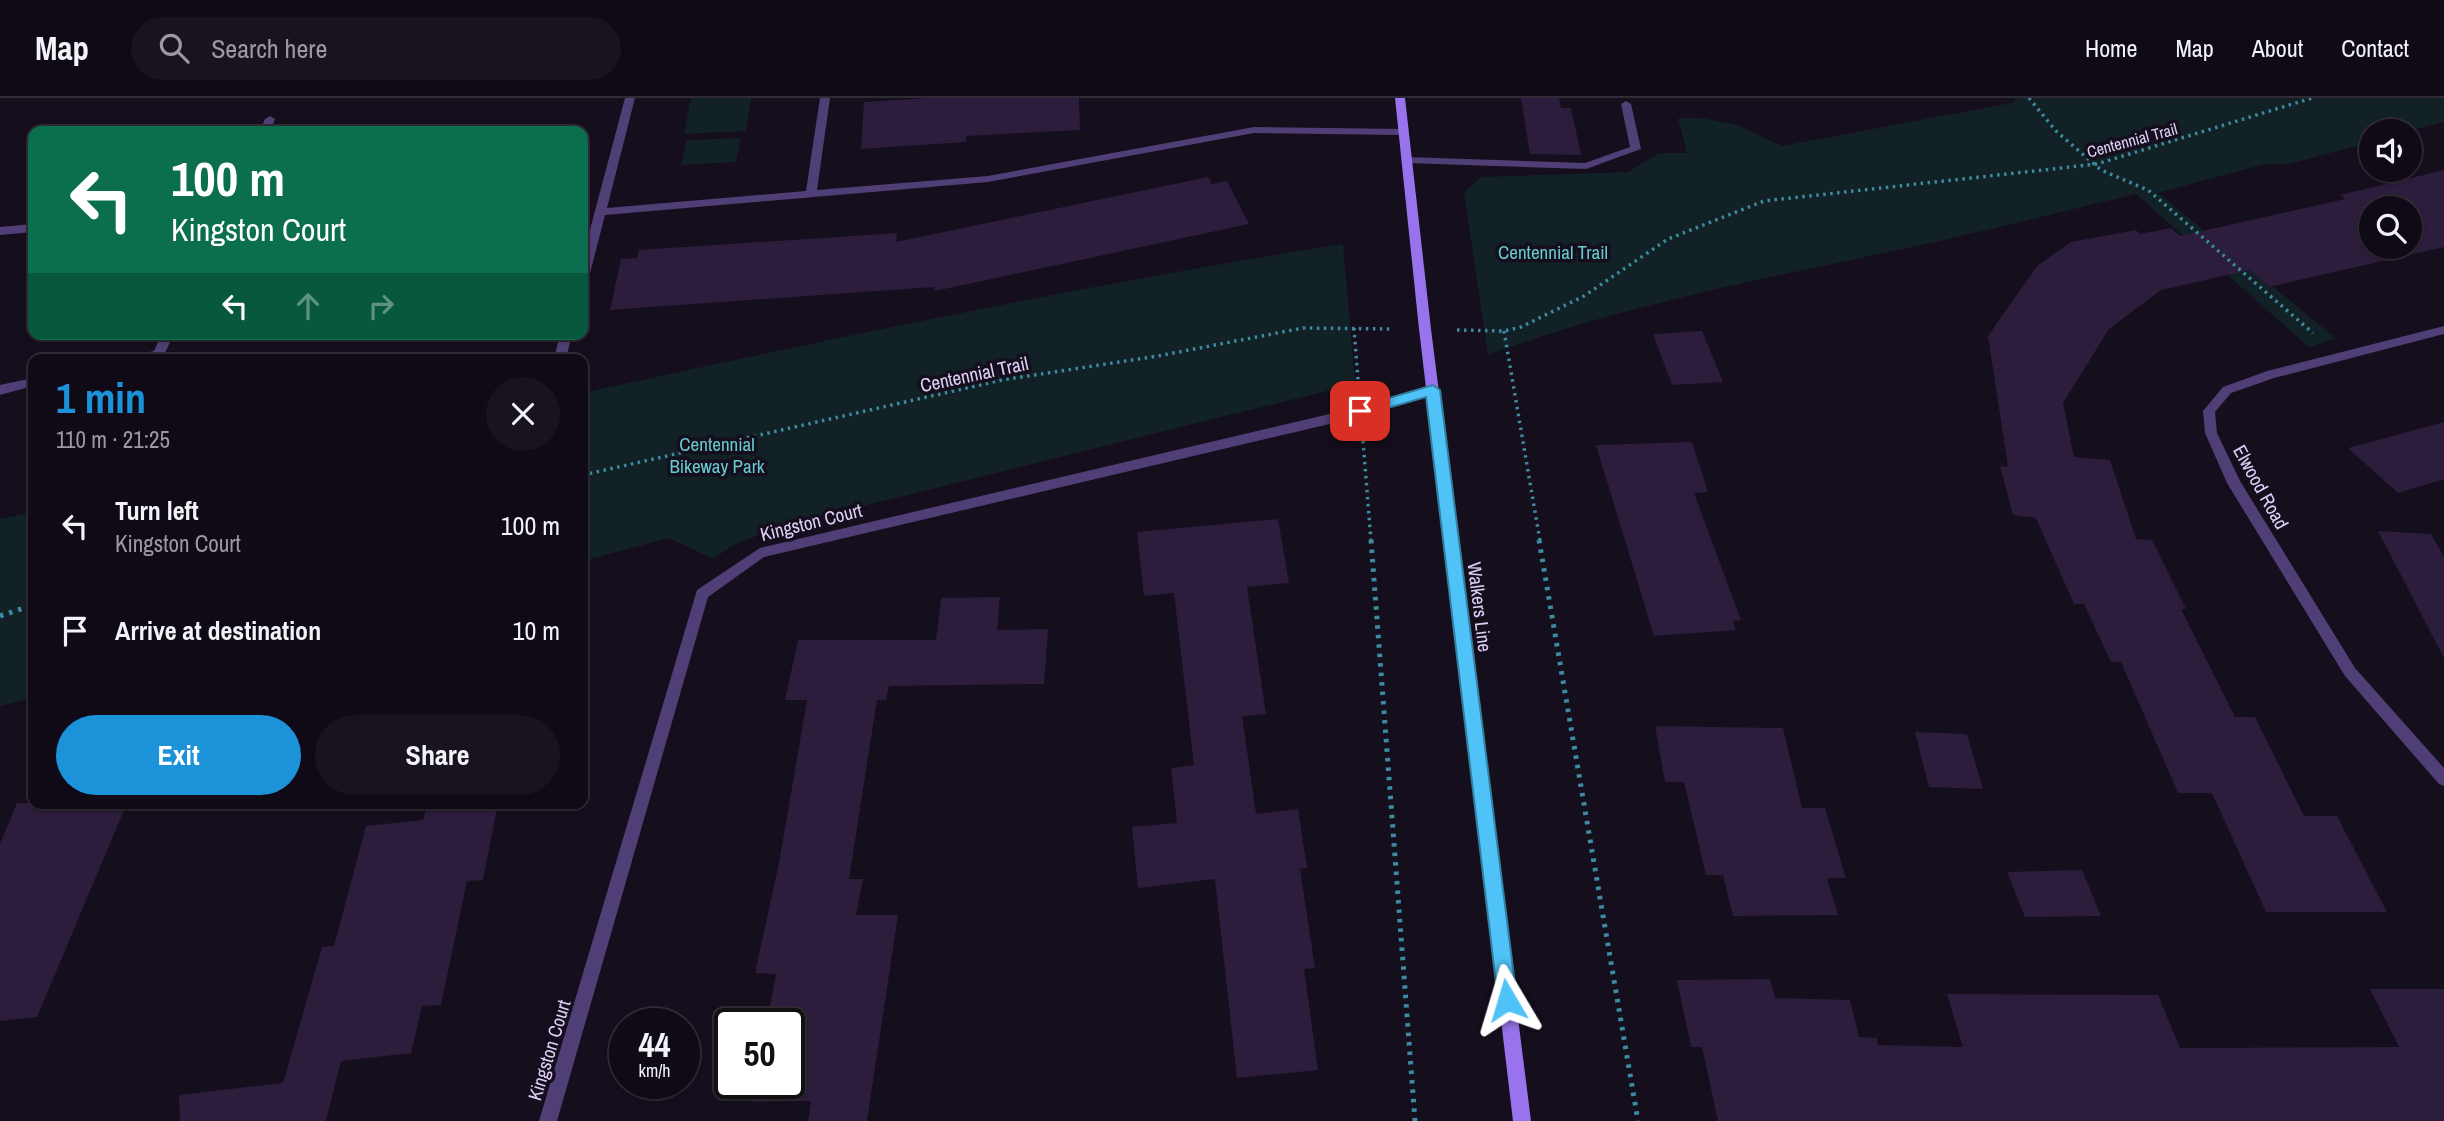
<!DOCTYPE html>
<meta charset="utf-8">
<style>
body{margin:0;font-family:"Archivo Narrow",sans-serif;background:#19131f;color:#f1f3f6;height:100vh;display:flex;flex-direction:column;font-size:26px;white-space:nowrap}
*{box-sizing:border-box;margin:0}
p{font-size:23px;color:#9c9aa1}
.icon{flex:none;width:38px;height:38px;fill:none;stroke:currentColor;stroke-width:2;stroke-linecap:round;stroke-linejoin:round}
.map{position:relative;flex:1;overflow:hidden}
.panel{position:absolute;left:28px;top:256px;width:560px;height:455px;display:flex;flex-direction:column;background:#100a16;border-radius:14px;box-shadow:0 2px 5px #0004,0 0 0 2px #302b35}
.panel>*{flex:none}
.hud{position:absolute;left:28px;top:28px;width:560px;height:214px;border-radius:14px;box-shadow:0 2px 5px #0004,0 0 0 2px #302b35;background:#0b6e4f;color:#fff;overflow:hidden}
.fabs{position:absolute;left:2359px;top:21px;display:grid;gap:14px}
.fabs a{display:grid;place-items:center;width:63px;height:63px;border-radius:50%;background:#100a16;box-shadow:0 2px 5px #0004,0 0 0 2px #302b35;font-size:35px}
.speed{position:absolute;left:609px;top:910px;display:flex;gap:14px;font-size:35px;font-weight:700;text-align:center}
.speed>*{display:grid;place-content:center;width:91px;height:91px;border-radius:50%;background:#100a16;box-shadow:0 2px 5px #0004,0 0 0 2px #302b35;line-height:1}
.speed small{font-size:18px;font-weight:400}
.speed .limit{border:4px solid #111;border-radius:10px;background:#fff;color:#111}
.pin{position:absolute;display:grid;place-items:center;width:60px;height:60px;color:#fff;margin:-30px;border-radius:14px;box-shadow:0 4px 10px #0006}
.me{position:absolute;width:77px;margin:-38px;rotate:353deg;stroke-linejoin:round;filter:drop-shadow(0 0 5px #0008)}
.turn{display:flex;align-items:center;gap:24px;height:147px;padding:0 28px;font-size:32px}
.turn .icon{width:91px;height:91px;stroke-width:2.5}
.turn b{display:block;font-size:49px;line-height:60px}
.lanes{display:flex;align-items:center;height:66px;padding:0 28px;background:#0003;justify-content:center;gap:35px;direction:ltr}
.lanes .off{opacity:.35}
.round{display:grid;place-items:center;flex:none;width:74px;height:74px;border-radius:37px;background:#19131f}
.summary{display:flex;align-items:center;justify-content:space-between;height:119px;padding:0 28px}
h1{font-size:42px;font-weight:800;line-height:52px;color:#1c92d9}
.primary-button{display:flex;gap:14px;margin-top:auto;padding:14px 28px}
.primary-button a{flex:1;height:80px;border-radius:42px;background:#1c92d9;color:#fff;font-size:28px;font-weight:800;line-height:80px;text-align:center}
.primary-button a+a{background:#19131f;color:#f1f3f6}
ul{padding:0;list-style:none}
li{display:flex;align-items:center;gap:21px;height:105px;padding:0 28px}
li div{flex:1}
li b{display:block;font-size:26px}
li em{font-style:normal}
header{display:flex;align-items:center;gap:42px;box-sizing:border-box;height:98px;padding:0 35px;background:#100a16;border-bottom:2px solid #302b35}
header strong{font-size:33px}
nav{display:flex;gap:38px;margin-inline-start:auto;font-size:24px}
.search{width:490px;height:63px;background:#19131f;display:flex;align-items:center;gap:18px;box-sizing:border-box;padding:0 24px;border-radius:38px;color:#9c9aa1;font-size:26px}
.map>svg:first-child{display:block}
.green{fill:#122126}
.building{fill:#2b1d3b;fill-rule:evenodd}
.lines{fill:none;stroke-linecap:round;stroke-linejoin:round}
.path-far1{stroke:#3c8ba1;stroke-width:3.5;stroke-dasharray:2.5 4.5;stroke-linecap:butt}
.path{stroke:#3c8ba1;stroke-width:5;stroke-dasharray:3.5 6;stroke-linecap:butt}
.lane{fill:#503f76;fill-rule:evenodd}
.street{fill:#503f76;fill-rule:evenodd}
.secondary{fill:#9873ed;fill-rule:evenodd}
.route{fill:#4fc3f7;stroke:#337fa1;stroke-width:2}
.labels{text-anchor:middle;stroke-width:7;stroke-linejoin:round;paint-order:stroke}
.far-street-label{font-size:16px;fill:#e0d0f9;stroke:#150e1d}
.park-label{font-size:19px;fill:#66cccf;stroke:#150e1d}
.street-label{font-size:19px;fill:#e0d0f9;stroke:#150e1d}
</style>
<header>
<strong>Map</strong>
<div class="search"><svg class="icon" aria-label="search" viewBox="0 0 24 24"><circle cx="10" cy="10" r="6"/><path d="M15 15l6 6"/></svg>Search here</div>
<nav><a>Home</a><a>Map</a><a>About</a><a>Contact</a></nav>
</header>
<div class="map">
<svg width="2444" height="1023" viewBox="0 0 2444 1023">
<rect width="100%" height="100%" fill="#150e1d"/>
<g class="green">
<path d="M691,0H751L746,33L684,36Z"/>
<path d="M2014,0H2444V24L2409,33H2371V44L2289,66H2265L2158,95L2336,240L2309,249L2136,96C2069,112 2002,129 1935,144C1785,177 1633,203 1488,257L1464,94L1482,79L1628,74L1659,55H1687L1678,20H1702L1740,28L1782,48L2011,5L2016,3Z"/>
<path d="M741,40L736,64L681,67L687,42Z"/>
<path d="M1343,146L1355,286L786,427L735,446L713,461L669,440L583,463V295C835,240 1087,186 1343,146Z"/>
<path d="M33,414V600L0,608V421Z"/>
</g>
<g class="building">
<path d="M931,0H1079L1080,32L966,38V44L861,51L864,4Z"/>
<path d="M1521,0H1559L1561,10H1571L1581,57L1530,56Z"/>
<path d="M2444,72V149L2269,189L2250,172L2161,192L2109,231L2063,305L2074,359L2110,362L2136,441L2152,442L2186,511H2181L2235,619H2255L2304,718H2337L2387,814H2266L2212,695H2178L2121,564H2111L2084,506H2074L2036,420L2013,417L2000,368L2008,369L1988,238L2037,168L2071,144L2136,132L2140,136L2171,130L2180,138L2345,101L2340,97ZM2371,110H2410V149H2371Z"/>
<path d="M1208,79L1212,86L1227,83L1249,126L935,193L934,189L610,212L621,161L637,160L639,152L897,135L896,144Z"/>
<path d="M1702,233L1723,284L1672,287L1653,236Z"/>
<path d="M2444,324V381L2398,395L2348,350Z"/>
<path d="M1692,344L1708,394L1694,395L1741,522L1733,523L1736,532L1654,538L1596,347Z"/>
<path d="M1278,421L1289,485L1247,489L1266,616L1242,618L1256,716L1298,711L1307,770L1300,771L1315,870L1304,871L1318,972L1237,980L1215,781L1138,790L1132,729L1177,725L1171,670L1194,667L1174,495L1144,498L1137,434Z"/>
<path d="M2378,433L2431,436L2444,459V560Z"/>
<path d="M1000,499L997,532L1048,531L1044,586L889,588L886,602H877L849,781H863L856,817H898L867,1023H808L811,1003L753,1004L756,985H789V926H767L776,876L755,875L779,765L807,602H785L798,542H936L941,500Z"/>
<path d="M1655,628L1783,630L1802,710H1825L1846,780H1827L1838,817L1733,818L1723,777H1706L1684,684H1665Z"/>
<path d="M1915,634L1967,636L1983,691L1929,689Z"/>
<path d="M17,705H127L37,919L0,923V746Z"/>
<path d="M428,705H498L483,782L467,783L441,907L422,908L411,955L341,963L326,1023H180L179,997L283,985L322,849L334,848L366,728L423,722Z"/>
<path d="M2082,772L2101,818L2025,819L2007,774Z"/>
<path d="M1770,881L1775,900L1850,902L1859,939L1877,940L1878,947L1963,949L1947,896L2158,897L2180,950L2399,949L2370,891H2444V1023H1718L1702,949H1691L1677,882Z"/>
</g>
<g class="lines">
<g class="path-far1">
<path d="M2029,0L2056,33L2101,72L2148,92L2313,235"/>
<path d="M1354,230L1358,282"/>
<path d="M1457,232L1504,233L1521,229L1584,198L1668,141L1764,103L2097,66L2312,0"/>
<path d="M1504,233L1540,443"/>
<path d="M1363,343L1371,443"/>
<path d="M583,377L1002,282L1158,258L1303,230L1393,231"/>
</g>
<g class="path">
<path d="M1371,442L1415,1023"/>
<path d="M1539,442L1638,1023"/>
<path d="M0,518L33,507"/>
</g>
<g class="lane">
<path d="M625,0H635L607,110L806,93L820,0H830L817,92L988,78L1254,29L1403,31L1408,34L1403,37L1254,35L988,84L605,117L589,179L583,183V158Z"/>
<path d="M1626,3L1631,6L1641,51L1586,71L1406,65L1401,62L1406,59L1585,65L1630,49L1621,6Z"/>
<path d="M270,18L275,21L270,33H260L265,21Z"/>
<path d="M33,126V134L0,137V129Z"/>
<path d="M162,236H174L162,261H130L132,258L154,253Z"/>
<path d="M560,236H572L566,261H554Z"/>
<path d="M33,280V288L0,297V287Z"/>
</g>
<g class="street">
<path d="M2444,228V236L2274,280L2231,295L2215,314L2217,335L2240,383L2355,570L2444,670V688L2439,686L2345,578L2227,385L2205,335L2203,313L2223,289L2267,273Z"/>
<path d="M1433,287L1439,292L1437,295L1338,324L764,459L708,499L557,1023H539L697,492L760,450L1338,314Z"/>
</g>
<path class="secondary" d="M1395,0H1405L1431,231L1531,1023H1513L1419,231Z"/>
</g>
<path class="route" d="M1433,287L1440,292L1517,902L1514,909L1507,911L1501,909L1498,902L1426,299L1360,318L1353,313L1355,310Z"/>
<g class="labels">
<g class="far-street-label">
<text transform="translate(2132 42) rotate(-15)" y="6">Centennial Trail</text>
</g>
<g class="park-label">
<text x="1553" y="161">Centennial Trail</text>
<text x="717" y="353">Centennial<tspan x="717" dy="22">Bikeway Park</tspan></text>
</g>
<g class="street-label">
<text transform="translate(974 276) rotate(-12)" y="7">Centennial Trail</text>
<text transform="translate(2261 389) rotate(61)" y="7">Elwood Road</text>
<text transform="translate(811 424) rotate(-14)" y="7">Kingston Court</text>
<text transform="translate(1480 509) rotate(83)" y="7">Walkers Line</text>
<text transform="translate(549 952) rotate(-73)" y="7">Kingston Court</text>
</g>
</g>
</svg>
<div class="fabs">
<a><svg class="icon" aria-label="sound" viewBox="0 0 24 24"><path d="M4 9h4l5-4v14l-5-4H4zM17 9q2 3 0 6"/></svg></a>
<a><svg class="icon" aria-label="search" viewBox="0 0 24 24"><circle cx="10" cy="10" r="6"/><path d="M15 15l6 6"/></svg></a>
</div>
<div class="speed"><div>44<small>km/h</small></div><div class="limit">50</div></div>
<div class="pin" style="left:1360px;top:313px;background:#d93025"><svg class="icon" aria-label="arrive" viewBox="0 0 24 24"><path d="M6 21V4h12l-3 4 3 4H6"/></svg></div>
<svg class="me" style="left:1507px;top:902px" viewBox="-20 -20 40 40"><path d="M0-17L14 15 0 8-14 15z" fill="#4fc3f7" stroke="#fff" stroke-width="4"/></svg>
<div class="hud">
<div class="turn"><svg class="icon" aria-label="left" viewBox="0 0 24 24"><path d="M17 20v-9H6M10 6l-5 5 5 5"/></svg><div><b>100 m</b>Kingston Court</div></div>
<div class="lanes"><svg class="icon" aria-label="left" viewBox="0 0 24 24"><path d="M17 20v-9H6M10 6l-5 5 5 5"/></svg><svg class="icon off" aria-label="ahead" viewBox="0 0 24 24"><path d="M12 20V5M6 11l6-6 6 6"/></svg><svg class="icon off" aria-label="right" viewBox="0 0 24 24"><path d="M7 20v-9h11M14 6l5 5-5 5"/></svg></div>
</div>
<section class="panel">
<div class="summary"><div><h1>1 min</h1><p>110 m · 21:25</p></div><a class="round"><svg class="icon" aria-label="close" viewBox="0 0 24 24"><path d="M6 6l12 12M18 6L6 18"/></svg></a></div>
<ul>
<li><svg class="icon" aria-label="left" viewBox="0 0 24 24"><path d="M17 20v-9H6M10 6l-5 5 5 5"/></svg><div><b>Turn left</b><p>Kingston Court</p></div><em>100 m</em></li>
<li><svg class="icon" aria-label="arrive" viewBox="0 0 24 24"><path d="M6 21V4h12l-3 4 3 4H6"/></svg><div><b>Arrive at destination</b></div><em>10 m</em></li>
</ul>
<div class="primary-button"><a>Exit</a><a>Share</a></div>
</section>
</div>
